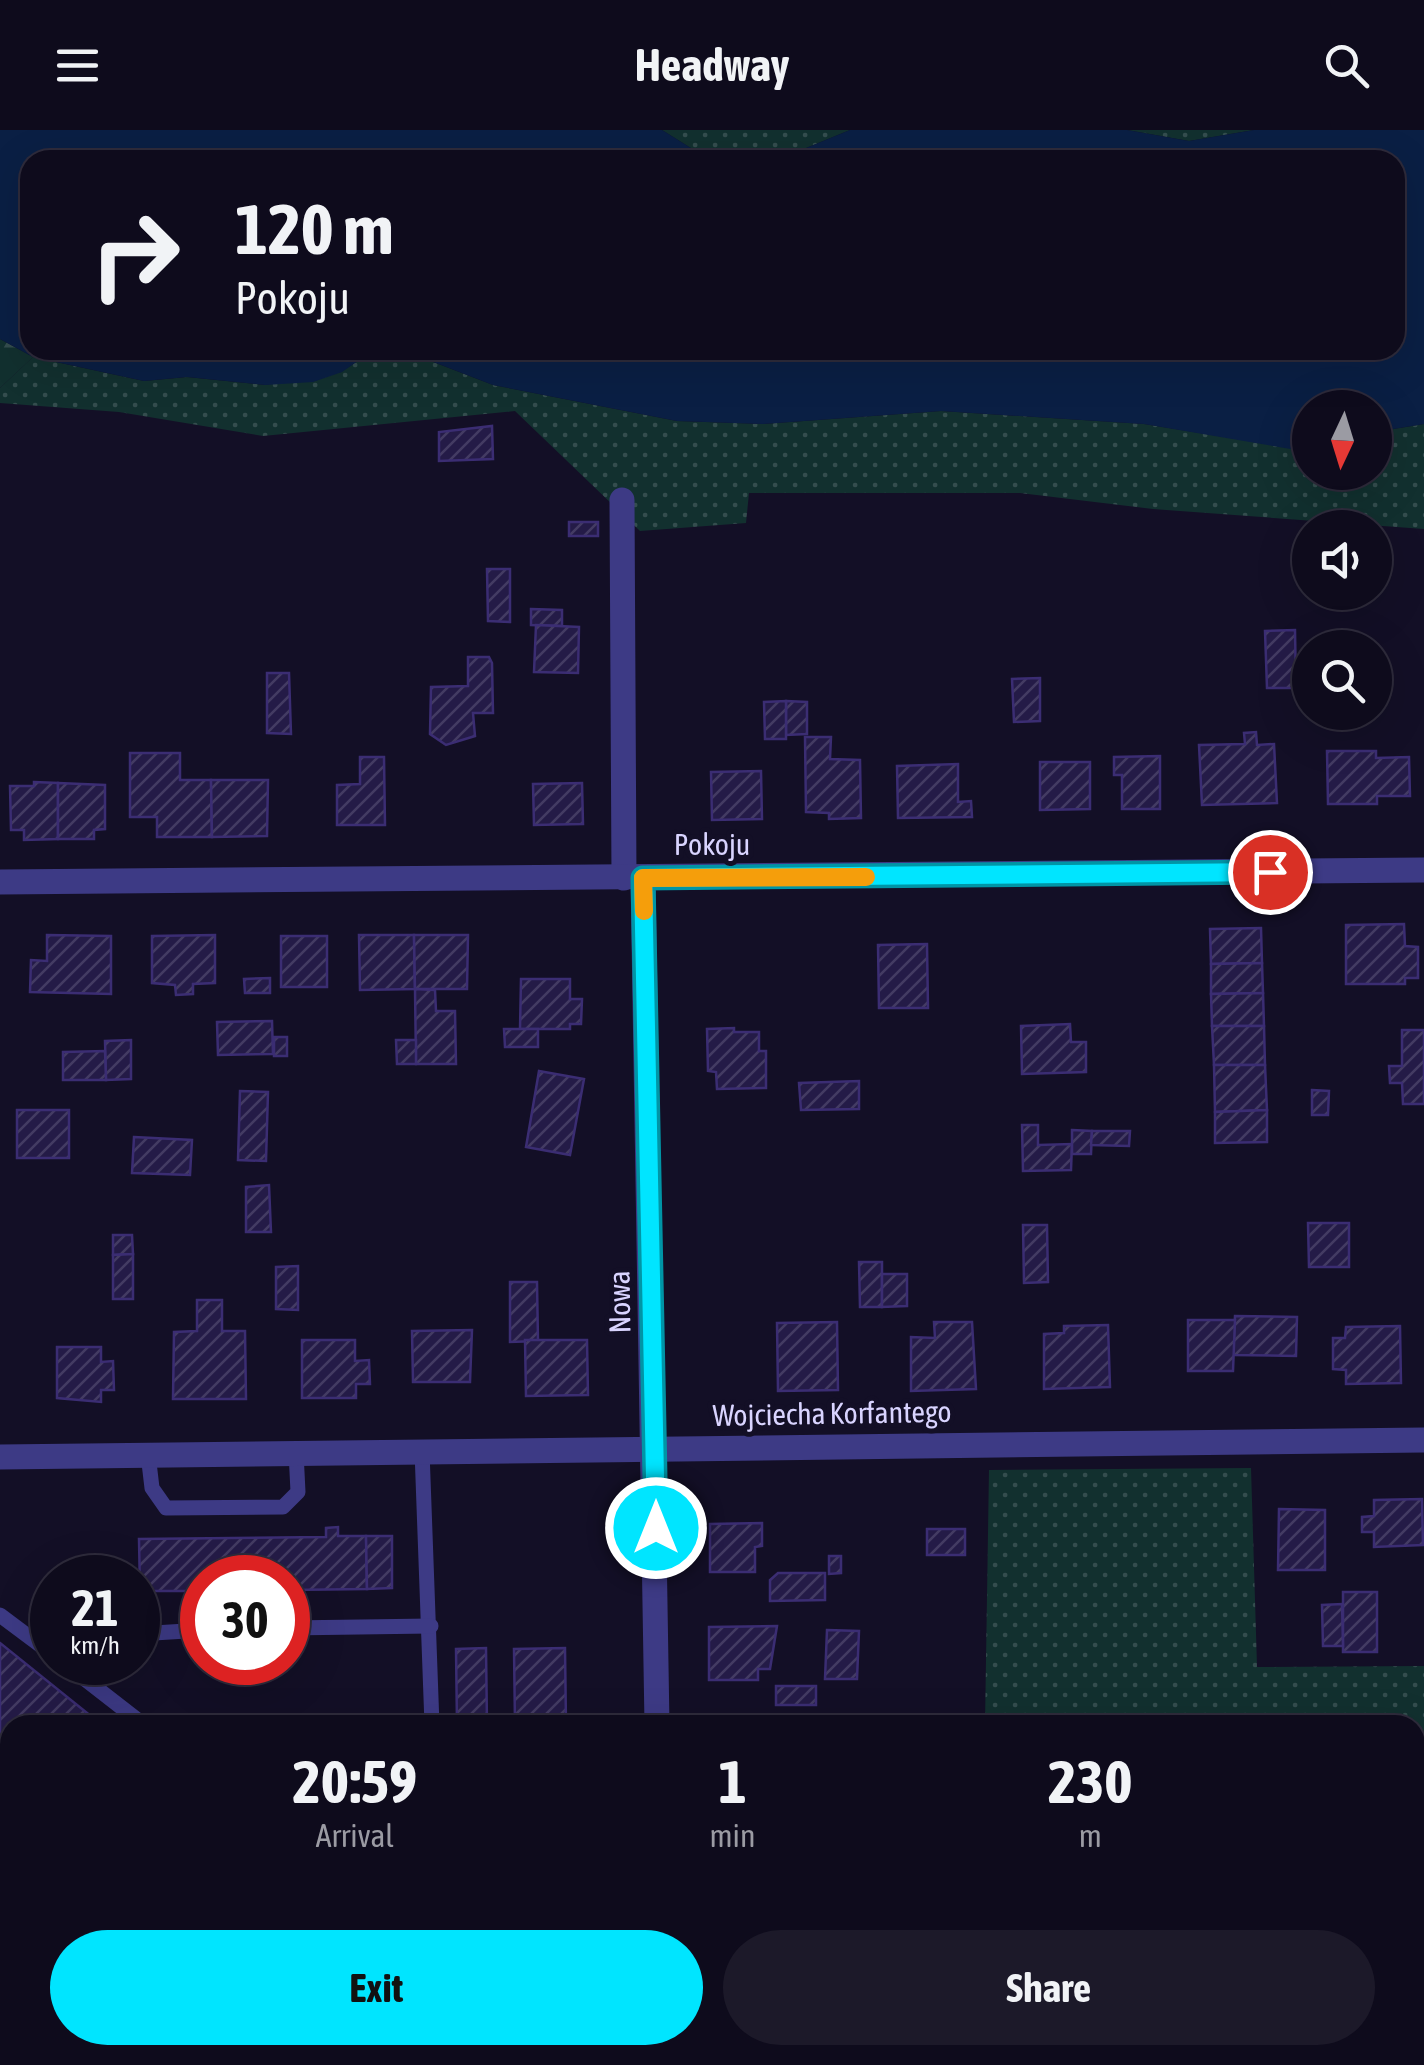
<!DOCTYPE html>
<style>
body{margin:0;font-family:"Asap Condensed",sans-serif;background:#1c1929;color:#f1f3f6;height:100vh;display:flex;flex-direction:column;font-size:38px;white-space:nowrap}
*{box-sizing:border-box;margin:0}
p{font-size:32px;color:#9b9ba3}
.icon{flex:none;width:55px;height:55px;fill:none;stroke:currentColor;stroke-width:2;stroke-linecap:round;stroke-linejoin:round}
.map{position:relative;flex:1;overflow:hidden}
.details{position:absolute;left:0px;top:1585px;width:1425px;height:350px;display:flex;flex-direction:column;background:#0e0b1c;border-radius:30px 30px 0 0;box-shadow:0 10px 40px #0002,0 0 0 2px #2e2b3b}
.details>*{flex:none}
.hud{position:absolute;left:20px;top:20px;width:1385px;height:210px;border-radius:30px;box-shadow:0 10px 40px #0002,0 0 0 2px #2e2b3b;background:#0e0b1c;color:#f1f3f6;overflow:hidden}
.needle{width:65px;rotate:184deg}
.tools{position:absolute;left:1292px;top:260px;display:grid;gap:20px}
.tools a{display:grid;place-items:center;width:100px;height:100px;border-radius:50%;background:#0e0b1c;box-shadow:0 10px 40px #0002,0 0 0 2px #2e2b3b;font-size:50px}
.speed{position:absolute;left:30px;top:1425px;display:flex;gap:20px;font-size:50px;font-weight:700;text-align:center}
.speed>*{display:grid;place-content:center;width:130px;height:130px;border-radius:50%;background:#0e0b1c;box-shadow:0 10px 40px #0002,0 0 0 2px #2e2b3b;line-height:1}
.speed small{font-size:25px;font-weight:400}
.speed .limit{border:15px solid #d22;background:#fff;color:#111}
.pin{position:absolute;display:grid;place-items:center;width:85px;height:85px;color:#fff;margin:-42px;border:5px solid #fff;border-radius:50%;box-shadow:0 2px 10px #0007}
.me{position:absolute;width:110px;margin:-55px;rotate:0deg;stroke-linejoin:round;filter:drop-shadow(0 0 8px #0008)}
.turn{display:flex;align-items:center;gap:35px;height:210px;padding:0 50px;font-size:45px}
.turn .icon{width:130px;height:130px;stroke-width:2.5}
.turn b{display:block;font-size:70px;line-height:85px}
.eta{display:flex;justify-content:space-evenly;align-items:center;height:170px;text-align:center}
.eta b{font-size:60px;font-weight:700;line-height:70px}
.action{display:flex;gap:20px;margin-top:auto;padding:20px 50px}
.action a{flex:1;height:115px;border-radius:60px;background:#00e5ff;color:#111;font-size:40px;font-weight:700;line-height:115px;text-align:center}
.action a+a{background:#1c1929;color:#f1f3f6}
header{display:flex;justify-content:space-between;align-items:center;height:130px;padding:0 50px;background:#0e0b1c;font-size:45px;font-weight:700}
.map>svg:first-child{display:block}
.grass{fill:url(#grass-dots)}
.forest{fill:url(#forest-firs)}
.water{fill:#0a1f44}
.building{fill:url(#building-hatch);stroke:#3b2d73;stroke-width:2.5}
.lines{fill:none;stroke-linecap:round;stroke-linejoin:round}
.service{stroke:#3d3a85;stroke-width:15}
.minor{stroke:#3d3a85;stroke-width:25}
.secondary{stroke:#6f6bff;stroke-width:25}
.rail{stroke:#00e5ff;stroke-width:8;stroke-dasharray:15 12;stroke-linecap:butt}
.route-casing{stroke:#0095a6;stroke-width:25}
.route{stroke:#00e5ff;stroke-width:18}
.slow{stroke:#f59e0b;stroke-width:18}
.labels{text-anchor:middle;stroke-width:10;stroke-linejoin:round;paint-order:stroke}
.street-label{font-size:30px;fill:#d9d4ff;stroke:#130f26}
</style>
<header><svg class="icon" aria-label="menu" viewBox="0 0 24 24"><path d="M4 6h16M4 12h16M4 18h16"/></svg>Headway<svg class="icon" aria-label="search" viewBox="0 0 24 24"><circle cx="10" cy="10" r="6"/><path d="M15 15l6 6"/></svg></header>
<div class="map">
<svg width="1424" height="1935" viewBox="0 0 1424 1935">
<defs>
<pattern id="grass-dots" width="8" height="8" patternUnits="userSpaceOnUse" patternTransform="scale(2.5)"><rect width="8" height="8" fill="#12302f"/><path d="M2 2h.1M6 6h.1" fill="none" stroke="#344d4e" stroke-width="1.8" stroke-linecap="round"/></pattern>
<pattern id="forest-firs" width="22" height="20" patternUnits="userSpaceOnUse" patternTransform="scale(2.5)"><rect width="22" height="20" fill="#12302f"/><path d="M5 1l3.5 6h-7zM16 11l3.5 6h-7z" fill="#344d4e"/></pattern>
<pattern id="building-hatch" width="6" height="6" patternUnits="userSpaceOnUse" patternTransform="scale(2.5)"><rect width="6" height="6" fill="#241b47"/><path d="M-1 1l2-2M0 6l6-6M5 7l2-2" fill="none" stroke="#433b63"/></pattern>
</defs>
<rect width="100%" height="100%" fill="#130f26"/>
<g class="grass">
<path d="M662,0H850L777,30H710Z"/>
<path d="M1127,0H1254L1189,11Z"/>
<path d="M387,222L423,228L493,255L677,291L763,294L941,281L1144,294L1310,321V342H1375V302L1424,294V399L1153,379L1020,363H749L746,393L640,401L515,281L263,306L119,282L0,273V258L33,227L144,251L187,247L265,255L341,242L365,226Z"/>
<path d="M1251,1338L1257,1537L1424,1536V1885L1415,1890V1595H985L989,1340Z"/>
<path d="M0,1614L10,1621V1705L0,1698Z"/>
<path d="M685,1925H742L746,1935H687Z"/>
<path d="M1108,1925H1336L1314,1935H1102L1108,1932Z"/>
</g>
<path class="forest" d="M0,209L33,227L0,258Z"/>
<path class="water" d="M0,0H662L710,30H30V220H1395V30H777L850,0H1127L1189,11L1254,0H1424V294L1375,302V278H1310L1308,322L1144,294L941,281L763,294L677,291L493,255L423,228L387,222L365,226L342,242L313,252L265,255L187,247L144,251L33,227L0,209Z"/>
<g class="building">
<path d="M492,296L493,329L439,331V302Z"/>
<rect x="569" y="392" width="29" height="14"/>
<path d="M487,439H510V492L488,491Z"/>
<path d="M531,479L562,480V496L531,495Z"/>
<path d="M536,495L579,497L578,543L534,542Z"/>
<path d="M1295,500L1296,558H1267L1265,501Z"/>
<path d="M468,527H489L492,533L493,583H473L475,606L446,615L430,604L431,557L468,556Z"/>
<path d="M267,543H289L291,604L267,603Z"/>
<path d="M1040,548V591L1014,592L1012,549Z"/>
<path d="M786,571L807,572V604L786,605Z"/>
<path d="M786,571V609H765L764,572Z"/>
<path d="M1256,602L1257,615L1274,614L1277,673L1202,675L1199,615L1245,614L1244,603Z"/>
<path d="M805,607H831L830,629L860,630L861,688L829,689V683L806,682Z"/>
<path d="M1327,621H1376V628L1409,627L1410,666H1377V674H1328Z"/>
<path d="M130,623H180V650H211L212,707H157V687H130Z"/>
<path d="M1160,626V679H1122V645H1114V627Z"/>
<path d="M360,627H384L385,695H337V655L360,654Z"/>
<path d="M1040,632H1090V679L1040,680Z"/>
<path d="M958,634V672L971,671L972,687L898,688L897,636Z"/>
<path d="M761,641L762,689L712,690L711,642Z"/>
<path d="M211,650H268L267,706L212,707Z"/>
<path d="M34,652L58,653V709L24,710V700H11L10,656H34Z"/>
<path d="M58,653L105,655V699L94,700V709H58Z"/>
<path d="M582,653L583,694L534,695L533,654Z"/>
<path d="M1404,794L1405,816L1418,817V848H1405V854H1346V795Z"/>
<path d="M1261,798L1262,833L1211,834L1210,799Z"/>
<path d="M47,805L111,806V864L30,862L31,830L47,831Z"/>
<path d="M215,805V853L193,854V864L176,865L175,855L152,853V806Z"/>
<path d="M359,805H414L415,859L360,860Z"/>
<path d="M414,805H468L467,859H415Z"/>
<rect x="281" y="806" width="46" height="51"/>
<path d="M927,814L928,878H879L878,815Z"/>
<path d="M1262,833L1263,863L1211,864V834Z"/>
<path d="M270,848V863H245L244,849Z"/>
<path d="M521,849H570V869H582L581,894H570V899H520Z"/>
<path d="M415,859L435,860L436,881H455L456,934H416Z"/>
<path d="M1263,863L1264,896H1212L1211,864Z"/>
<path d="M272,891L273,924L218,925L217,892Z"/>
<path d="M1070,894L1071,912H1086V942L1022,944L1021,896Z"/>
<path d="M1212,896H1264L1265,935H1214Z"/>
<path d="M734,898V902H759V921H766V958L717,959L716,942L708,941L707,899Z"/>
<path d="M504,899H538V917H505Z"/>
<path d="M1402,900H1424V974H1403L1402,953H1390L1389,936H1402Z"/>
<rect x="274" y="907" width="13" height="19"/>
<path d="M131,910V949L106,950L105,911Z"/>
<path d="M396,910H416V934H397Z"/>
<path d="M105,921L106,950H63V922Z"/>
<path d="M1214,935H1265L1267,980L1215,982Z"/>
<path d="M539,941L584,949L570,1025L526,1017Z"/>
<path d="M859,951V979L801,980L799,953Z"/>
<path d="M1312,960L1329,961L1328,985H1312Z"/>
<path d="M240,961L268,962L266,1031L238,1030Z"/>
<rect x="17" y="980" width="52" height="48"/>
<path d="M1267,980V1012L1215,1013V982Z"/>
<path d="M1022,995H1038V1015L1072,1014L1071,1040L1023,1041Z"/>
<path d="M1072,1000L1092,1001L1091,1024H1072Z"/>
<path d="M1092,1001H1130L1129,1016L1091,1015Z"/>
<path d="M134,1007L192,1010L190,1045L132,1043Z"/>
<path d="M269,1055L271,1102H246V1057Z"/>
<path d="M1308,1093H1349V1137H1309Z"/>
<path d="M1023,1095H1047L1048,1152L1024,1153Z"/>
<path d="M113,1105H132L133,1124L113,1125Z"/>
<path d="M133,1124V1169H113V1125Z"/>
<path d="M859,1132H882V1177H860Z"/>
<path d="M298,1136V1180L276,1179V1137Z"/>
<path d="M882,1144H907V1176L882,1177Z"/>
<path d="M510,1152H537L538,1211L510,1212Z"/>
<path d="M197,1170H222V1201H245L246,1269H173L174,1202L197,1201Z"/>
<path d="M1235,1186L1297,1187L1296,1226L1233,1225Z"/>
<path d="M1188,1190H1235L1233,1241H1188Z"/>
<path d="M837,1192L838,1260L778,1261L777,1193Z"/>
<path d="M934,1192H972L976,1259L911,1261V1207L935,1208Z"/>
<path d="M1108,1195L1110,1257L1044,1259V1204L1064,1203V1196Z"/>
<path d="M1400,1196L1401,1253L1346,1254V1240L1333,1239V1208H1345L1346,1197Z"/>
<path d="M472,1200L470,1252H413L412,1201Z"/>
<path d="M302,1210H355V1231L369,1230L370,1254H356V1268H302Z"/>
<path d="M525,1210H587L588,1265L526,1266Z"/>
<path d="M57,1217H101V1232L113,1231L114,1260H101V1272L57,1268Z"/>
<path d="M1422,1369L1423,1415L1374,1417V1402H1362V1387L1374,1386V1370Z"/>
<path d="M1279,1379L1325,1380V1440H1278Z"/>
<path d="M762,1393V1416L755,1417V1442H710V1394Z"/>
<path d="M338,1397V1406H366L367,1459L288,1460V1448H202V1461H140L139,1409L326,1407V1398Z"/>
<rect x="927" y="1399" width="38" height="26"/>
<path d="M366,1406H392V1458L367,1459Z"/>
<path d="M829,1426H841V1443L829,1444Z"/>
<path d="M778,1443H825V1470L770,1471V1450Z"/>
<rect x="1343" y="1462" width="34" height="60"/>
<path d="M1342,1474L1343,1516H1323L1322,1475Z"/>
<path d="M777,1496L770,1539H758V1550H709V1497Z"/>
<path d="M827,1500L859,1501L857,1549H825Z"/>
<path d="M0,1513L102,1595H10V1619L0,1611Z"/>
<path d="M486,1518L487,1595H457L456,1519Z"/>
<path d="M565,1518L566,1595H515L514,1519Z"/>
<rect x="776" y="1556" width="40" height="19"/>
</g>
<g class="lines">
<g class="service">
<path d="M422,1321L432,1595"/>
<path d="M148,1324L152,1358L166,1378L283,1377L298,1362L296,1322"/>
<path d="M0,1485L52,1524"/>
<path d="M288,1498L431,1496"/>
<path d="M138,1504L202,1500"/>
<path d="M63,1532L144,1595"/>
</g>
<g class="minor">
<path d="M622,370L624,748"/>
<path d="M643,749L657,1595"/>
<path d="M0,752L1424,740"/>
<path d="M0,1327L1424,1310"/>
<path d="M668,1925L671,1935"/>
</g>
<path class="secondary" d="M1410,1935L1424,1929"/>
<g class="rail">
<path d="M0,1894L10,1900"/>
<path d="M0,1924L17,1935"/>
<path d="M46,1925L61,1935"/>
</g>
</g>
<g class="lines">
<defs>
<path id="route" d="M656,1398L643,748L1270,742"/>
</defs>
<use href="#route" class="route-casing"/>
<use href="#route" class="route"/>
<path class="slow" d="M644,781L643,748L866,747"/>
</g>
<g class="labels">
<g class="street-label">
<text x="712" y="725">Pokoju</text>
<text transform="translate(620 1172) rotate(-91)" y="10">Nowa</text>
<text transform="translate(832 1284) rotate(-1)" y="10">Wojciecha Korfantego</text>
</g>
</g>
</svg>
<div class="tools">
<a><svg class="needle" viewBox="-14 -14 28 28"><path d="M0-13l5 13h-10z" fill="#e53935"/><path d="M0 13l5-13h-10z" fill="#9b9ba3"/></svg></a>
<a><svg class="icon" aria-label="sound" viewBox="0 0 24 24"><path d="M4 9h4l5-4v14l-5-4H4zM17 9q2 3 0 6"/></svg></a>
<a><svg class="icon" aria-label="search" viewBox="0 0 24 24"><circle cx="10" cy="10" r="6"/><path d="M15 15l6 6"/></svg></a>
</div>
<div class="speed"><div>21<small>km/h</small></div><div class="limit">30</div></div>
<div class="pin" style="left:1270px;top:742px;background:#d93025"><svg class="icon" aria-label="arrive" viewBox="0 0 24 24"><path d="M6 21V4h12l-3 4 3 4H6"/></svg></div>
<svg class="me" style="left:656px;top:1398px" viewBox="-20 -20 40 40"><circle r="17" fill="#00e5ff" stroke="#fff" stroke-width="3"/><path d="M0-11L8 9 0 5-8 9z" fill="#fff"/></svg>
<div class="hud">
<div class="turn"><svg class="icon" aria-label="right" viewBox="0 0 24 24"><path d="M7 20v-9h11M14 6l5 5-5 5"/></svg><div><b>120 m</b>Pokoju</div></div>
</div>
<section class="details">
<div class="eta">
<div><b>20:59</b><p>Arrival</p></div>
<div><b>1</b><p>min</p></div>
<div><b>230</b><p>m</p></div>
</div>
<div class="action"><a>Exit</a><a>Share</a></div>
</section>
</div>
